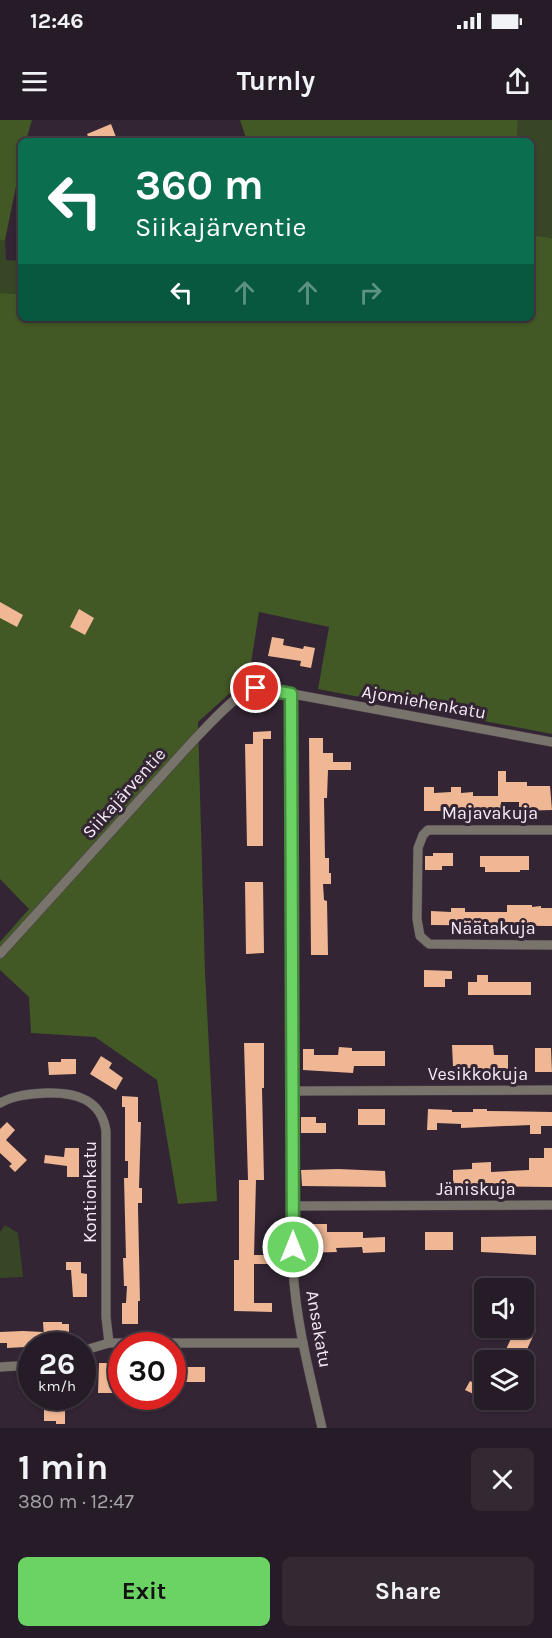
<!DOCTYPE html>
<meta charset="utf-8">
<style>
body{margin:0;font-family:Karla,sans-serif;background:#322933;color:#f1f3f6;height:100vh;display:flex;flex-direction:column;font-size:22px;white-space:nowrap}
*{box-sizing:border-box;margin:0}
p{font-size:20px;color:#a4a1a7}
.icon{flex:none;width:33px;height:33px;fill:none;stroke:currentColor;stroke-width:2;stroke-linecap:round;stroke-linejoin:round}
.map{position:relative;height:1308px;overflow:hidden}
.panel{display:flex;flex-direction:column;background:#261c27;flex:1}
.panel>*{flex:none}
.guide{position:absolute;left:18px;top:18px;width:516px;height:183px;border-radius:9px;box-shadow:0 2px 4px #0004,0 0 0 2px #423a44;background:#0b6e4f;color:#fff;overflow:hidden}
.controls{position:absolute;left:474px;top:1158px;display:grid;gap:12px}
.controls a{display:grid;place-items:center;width:60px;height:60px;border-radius:9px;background:#261c27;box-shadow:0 2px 4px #0004,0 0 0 2px #423a44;font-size:30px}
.speed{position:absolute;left:18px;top:1212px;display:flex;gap:12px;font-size:30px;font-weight:700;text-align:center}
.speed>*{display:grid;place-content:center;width:78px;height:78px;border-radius:50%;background:#261c27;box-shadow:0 2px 4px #0004,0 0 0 2px #423a44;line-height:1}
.speed small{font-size:15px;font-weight:400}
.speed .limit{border:9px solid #d22;background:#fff;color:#111}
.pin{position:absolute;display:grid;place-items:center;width:51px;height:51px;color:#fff;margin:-26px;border:3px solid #fff;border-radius:50%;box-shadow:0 2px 6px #0007}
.me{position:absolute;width:66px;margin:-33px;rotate:0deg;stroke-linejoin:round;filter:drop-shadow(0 0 4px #0008)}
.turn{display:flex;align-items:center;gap:21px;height:126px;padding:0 18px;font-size:27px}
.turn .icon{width:78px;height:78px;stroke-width:2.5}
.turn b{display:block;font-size:42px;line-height:51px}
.lanes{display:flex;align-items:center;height:57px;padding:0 18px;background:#0003;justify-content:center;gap:30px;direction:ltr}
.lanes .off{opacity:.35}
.round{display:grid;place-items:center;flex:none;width:63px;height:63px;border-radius:9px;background:#322933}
.summary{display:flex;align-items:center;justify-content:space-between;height:102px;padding:0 18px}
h1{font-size:36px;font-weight:700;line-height:45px}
.cta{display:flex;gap:12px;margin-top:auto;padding:12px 18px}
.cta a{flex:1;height:69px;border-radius:9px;background:#6bd363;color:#111;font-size:24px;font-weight:700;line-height:69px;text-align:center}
.cta a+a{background:#322933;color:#f1f3f6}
.status{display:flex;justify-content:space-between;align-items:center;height:42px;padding:0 30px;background:#261c27;direction:ltr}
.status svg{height:16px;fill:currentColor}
header{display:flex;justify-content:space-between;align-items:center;height:78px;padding:0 18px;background:#261c27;font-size:27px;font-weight:700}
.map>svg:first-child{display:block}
.green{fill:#374625}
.forest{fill:#425825}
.building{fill:#f0b795}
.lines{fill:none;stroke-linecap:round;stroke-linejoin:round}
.street-casing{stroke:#4e414f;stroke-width:10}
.street{stroke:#79746b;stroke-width:9}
.route-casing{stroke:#468940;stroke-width:15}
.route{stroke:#6bd363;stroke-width:10}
.labels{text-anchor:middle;stroke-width:6;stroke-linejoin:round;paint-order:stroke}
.street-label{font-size:18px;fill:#f4ebf5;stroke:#332534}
</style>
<div class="status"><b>12:46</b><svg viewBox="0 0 49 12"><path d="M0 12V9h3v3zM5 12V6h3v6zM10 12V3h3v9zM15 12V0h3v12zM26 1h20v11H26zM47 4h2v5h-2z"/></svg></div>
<header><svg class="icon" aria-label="menu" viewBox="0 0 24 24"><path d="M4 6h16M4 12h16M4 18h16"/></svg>Turnly<svg class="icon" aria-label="share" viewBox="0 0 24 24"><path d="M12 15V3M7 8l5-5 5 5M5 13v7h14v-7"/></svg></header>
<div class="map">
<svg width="552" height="1308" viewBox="0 0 552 1308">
<rect width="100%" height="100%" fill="#332534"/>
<g class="green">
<path d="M518,0H552V118L531,115V21H517Z"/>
<path d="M0,120H5L6,140L21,141V174L0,173Z"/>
<path d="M5,1105L18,1113L23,1157L0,1158V1112Z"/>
</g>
<g class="forest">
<path d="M0,0H32L26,21H21V42L5,120H0Z"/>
<path d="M240,0H518L517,21H247Z"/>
<path d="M531,115L552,118V614L318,569L329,507L259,492L249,556L198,602L205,852L217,1081L178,1084L157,960L95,917L31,913L29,877L0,850V822L29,789L0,759V173L21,174V198H531Z"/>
</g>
<g class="building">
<path d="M111,4L116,17L107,21H90L87,14Z"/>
<path d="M0,482L23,495L17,507L0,498Z"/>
<path d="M79,489L94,498L85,515L70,507Z"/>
<path d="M272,517L284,519L283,525L303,529L304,526L315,528L311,548L300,546L301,541L268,536Z"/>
<path d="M271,611V619H263V726H247L245,624H253V612Z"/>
<path d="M309,618H323V633H333V642H351V650H328L327,678H324L325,738H329V753H331V764H323L324,780L327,781L328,835H311Z"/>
<path d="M498,651H506V662H527V666H550L552,690L519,691V682H501V691H424V667H434V673L451,672V667H461V673L473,672V676H498Z"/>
<path d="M433,733H453V746H442V750H425V736H433Z"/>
<path d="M480,736H529V750H520V752H485V747H480Z"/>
<path d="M245,762H263L264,833L246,834Z"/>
<path d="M507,785H532V787L541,786V788H552V806L431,805V791L451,792V788H465V792H507Z"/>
<path d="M424,850L452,851V859H445V867H424Z"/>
<path d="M477,855H488V862H531V875H468V862H477Z"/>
<path d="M244,923H264V968H262L264,1060H256L254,1135H272V1144H254V1183H272V1192L234,1191V1140H239V1060H248Z"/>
<path d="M452,925H493L494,935H508V951L462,952V946H453Z"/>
<path d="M339,927L352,928V931H385V946H354L353,953L303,950V929H314V935H338Z"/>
<path d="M535,928H551L552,952H535Z"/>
<path d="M101,936L112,943L109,948L123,958L116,970L90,954Z"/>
<path d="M61,939H76V954L49,955L48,942H61Z"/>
<path d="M122,976L138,977V1002H141L139,1068H142V1083H138V1088L140,1181H138V1204H122V1183H126L127,1166H124L123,1138H126L124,1058H128V1041H125V987H122Z"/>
<rect x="358" y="989" width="27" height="16"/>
<path d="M428,989L452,990V992H473V989H487V991L552,992V1006H541V1014H530V1005L461,1008V1004L437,1003V1010H427Z"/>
<path d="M301,997H316V1003H326V1013H301Z"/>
<path d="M7,1002L15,1010L6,1020L27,1040L15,1052L9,1046L12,1044L0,1033V1009Z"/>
<path d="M65,1028H79V1057H67V1046L44,1043L45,1035L64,1037Z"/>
<path d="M544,1028H552V1067L453,1066V1050L472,1049V1043L491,1042V1052L529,1050V1038H544Z"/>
<path d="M338,1049L385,1051L386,1067L302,1066L301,1050Z"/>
<path d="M307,1104H327V1112H363V1118L385,1117V1132L363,1133L362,1127L336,1128L337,1132L302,1133L301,1117H307Z"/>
<rect x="425" y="1112" width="28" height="18"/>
<path d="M536,1116V1135L481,1132V1117Z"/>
<path d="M66,1142H81V1153L87,1154V1177H73L71,1150H66Z"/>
<path d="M43,1202H62V1204H69V1216L44,1217Z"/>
<path d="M524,1205L536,1210L522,1240H501L516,1208H524Z"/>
<path d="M23,1211L43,1212L44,1226L7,1228V1223H0V1212Z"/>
<path d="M99,1243H110V1257H122V1273H98Z"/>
<path d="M184,1247H205V1262H184V1265H175V1251H184Z"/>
<path d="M470,1261L484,1268V1279L465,1270Z"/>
<path d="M44,1281H65V1304H56V1301H44Z"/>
</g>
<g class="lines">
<defs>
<g id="street">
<path d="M291,574L293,1149C296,1203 310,1255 322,1308"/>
<path d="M552,710H428L423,715L418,728L417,799L420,816L429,824L552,825"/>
<path d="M0,834L193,621C205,609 239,570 255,568C266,567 281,572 293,574L552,622"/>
<path d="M294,971L552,970"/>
<path d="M0,983C15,975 29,974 46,973C74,972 101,978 106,1011V1197L109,1223"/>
<path d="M294,1086L552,1085"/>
<path d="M82,1231L109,1223H303"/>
<path d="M0,1247L32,1245"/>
</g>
</defs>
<use href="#street" class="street-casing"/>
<use href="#street" class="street"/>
</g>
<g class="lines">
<defs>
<path id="route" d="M256,568L291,574L293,1127"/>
</defs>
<use href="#route" class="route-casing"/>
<use href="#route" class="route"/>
</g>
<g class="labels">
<g class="street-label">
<text transform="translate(424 582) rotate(10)" y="6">Ajomiehenkatu</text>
<text transform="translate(124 673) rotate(-48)" y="6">Siikajärventie</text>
<text x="490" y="699">Majavakuja</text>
<text x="493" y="814">Näätakuja</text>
<text x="478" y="960">Vesikkokuja</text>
<text x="476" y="1075">Jäniskuja</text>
<text transform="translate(90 1072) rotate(-90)" y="6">Kontionkatu</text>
<text transform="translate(319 1209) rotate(80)" y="6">Ansakatu</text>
</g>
</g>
</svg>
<div class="controls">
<a><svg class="icon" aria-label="sound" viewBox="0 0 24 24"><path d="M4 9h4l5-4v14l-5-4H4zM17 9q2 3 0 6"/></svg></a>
<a><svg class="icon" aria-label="layers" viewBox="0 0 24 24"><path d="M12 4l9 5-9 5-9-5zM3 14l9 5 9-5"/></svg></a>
</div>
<div class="speed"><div>26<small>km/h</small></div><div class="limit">30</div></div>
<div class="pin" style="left:256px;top:568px;background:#d93025"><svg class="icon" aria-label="arrive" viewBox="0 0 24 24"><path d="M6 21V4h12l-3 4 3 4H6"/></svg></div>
<svg class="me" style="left:293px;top:1127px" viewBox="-20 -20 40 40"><circle r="17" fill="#6bd363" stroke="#fff" stroke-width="3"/><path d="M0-11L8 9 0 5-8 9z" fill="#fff"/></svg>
<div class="guide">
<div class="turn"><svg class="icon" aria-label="left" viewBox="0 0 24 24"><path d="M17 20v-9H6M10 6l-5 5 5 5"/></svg><div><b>360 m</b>Siikajärventie</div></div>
<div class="lanes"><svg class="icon" aria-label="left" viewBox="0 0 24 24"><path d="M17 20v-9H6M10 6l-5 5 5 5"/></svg><svg class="icon off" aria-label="ahead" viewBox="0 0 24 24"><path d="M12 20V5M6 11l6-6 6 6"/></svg><svg class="icon off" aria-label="ahead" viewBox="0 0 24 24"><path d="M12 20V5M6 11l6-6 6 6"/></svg><svg class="icon off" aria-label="right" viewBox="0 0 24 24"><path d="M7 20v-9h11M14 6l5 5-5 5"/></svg></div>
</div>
</div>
<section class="panel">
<div class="summary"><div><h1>1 min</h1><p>380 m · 12:47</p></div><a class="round"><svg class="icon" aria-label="close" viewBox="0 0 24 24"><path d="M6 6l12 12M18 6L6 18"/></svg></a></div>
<div class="cta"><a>Exit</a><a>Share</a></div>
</section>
